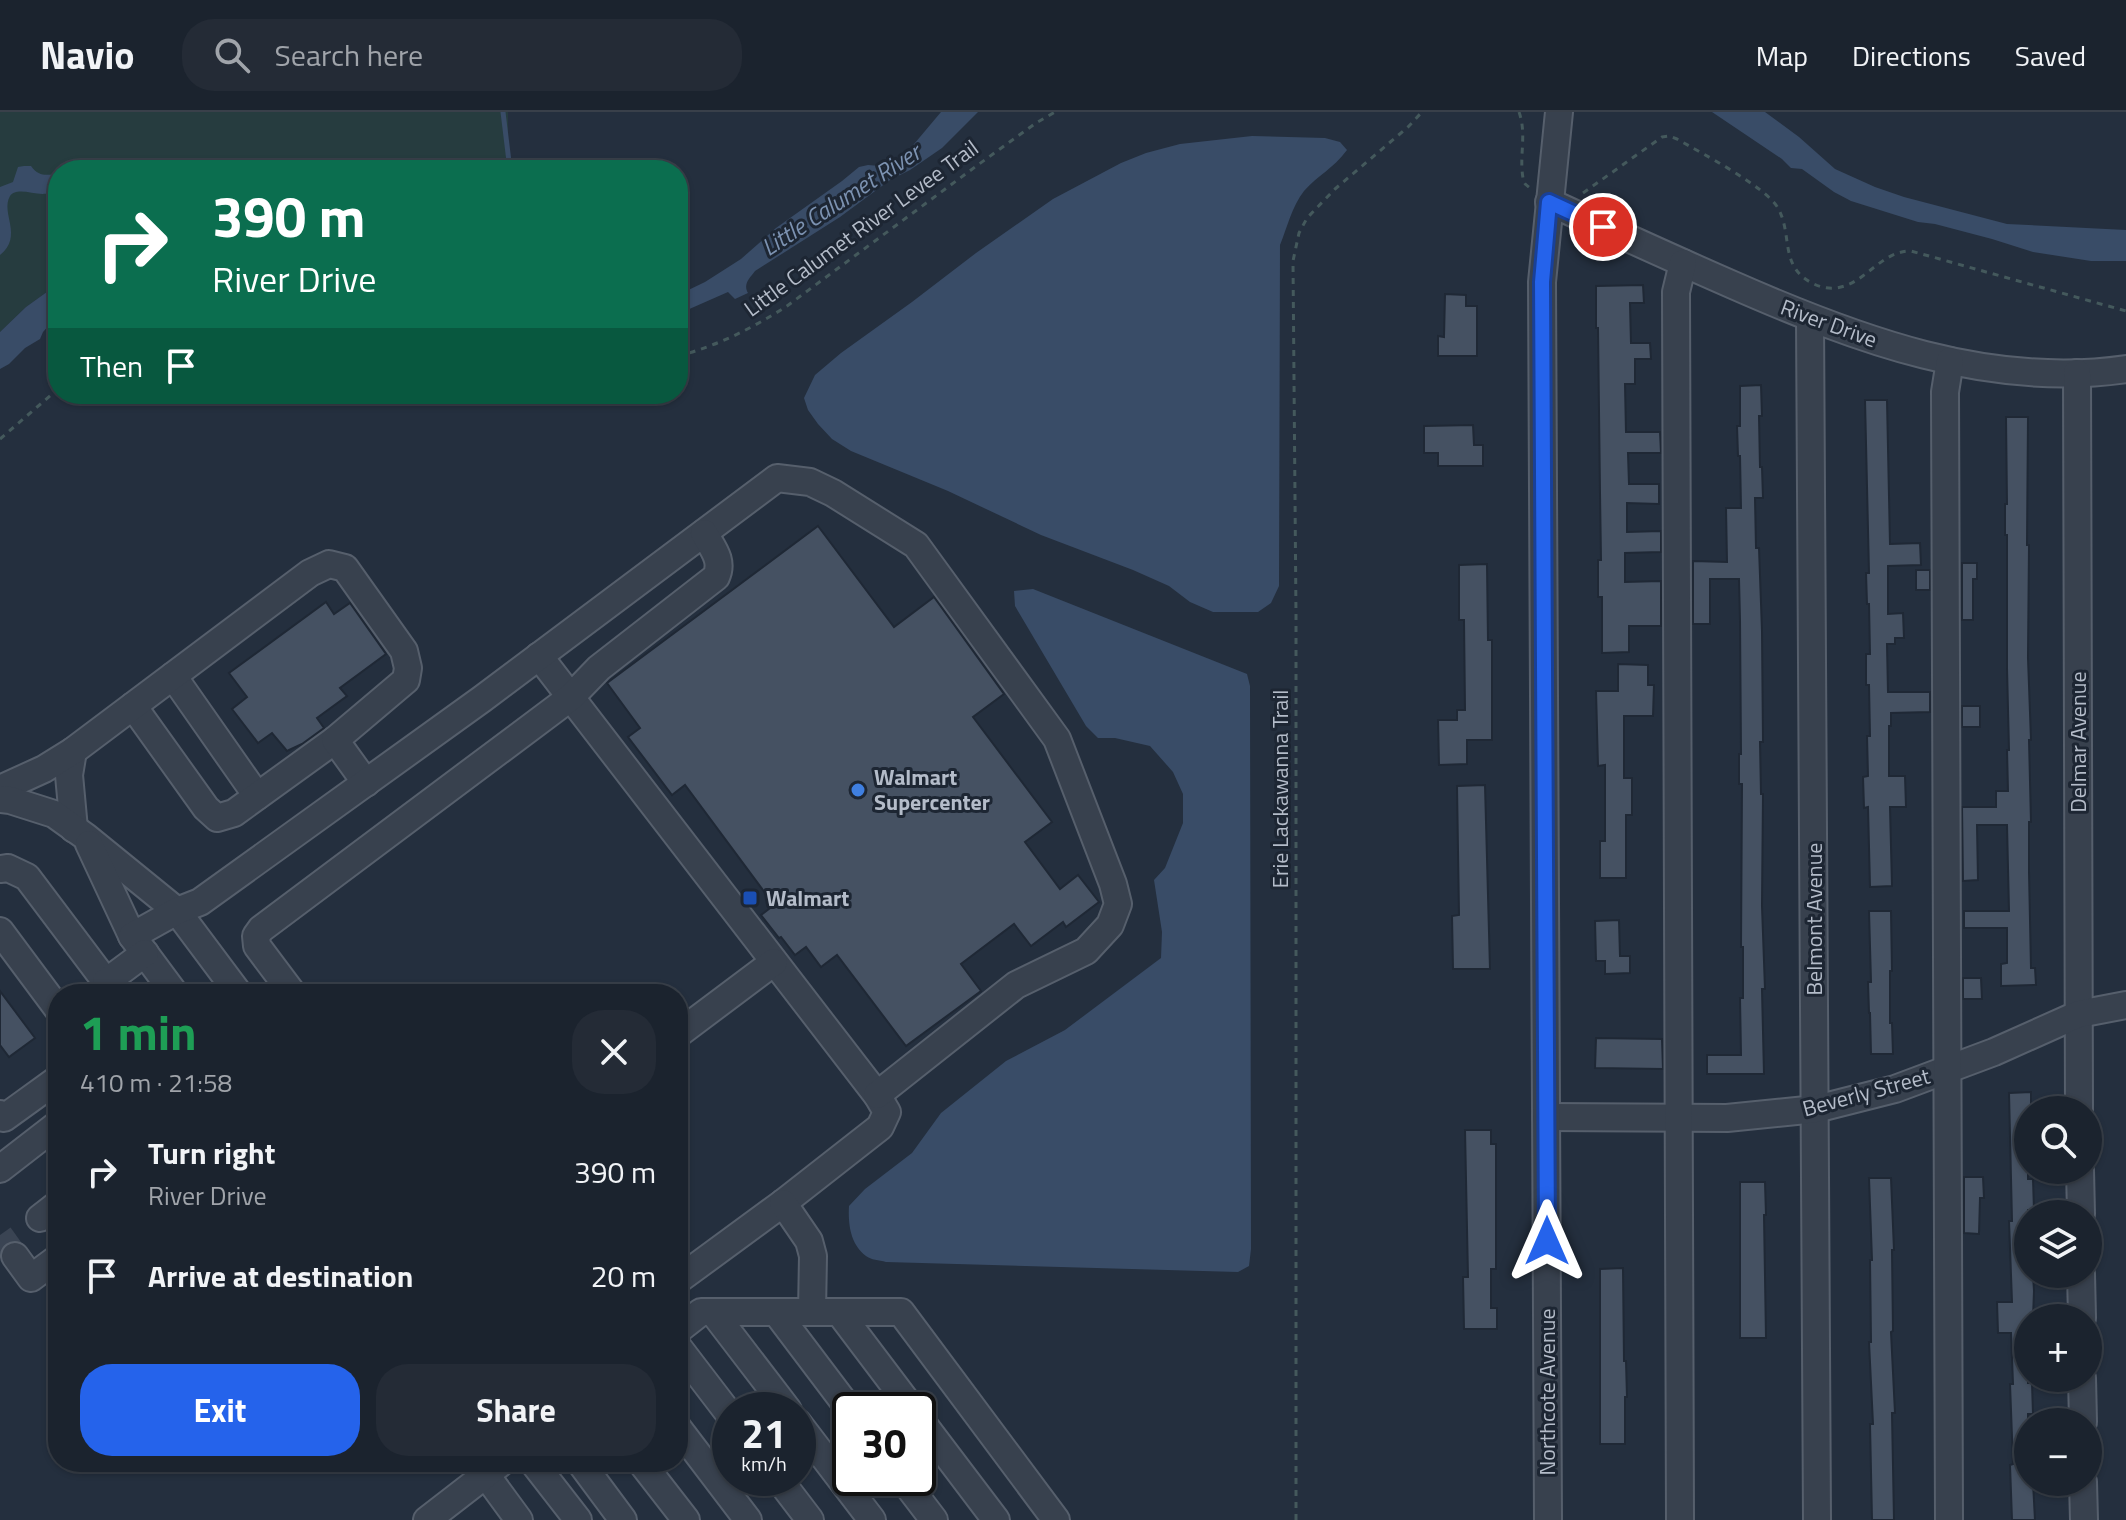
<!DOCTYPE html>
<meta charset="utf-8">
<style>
body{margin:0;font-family:"Titillium Web",sans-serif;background:#242b36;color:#f1f3f6;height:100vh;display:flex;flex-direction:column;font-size:30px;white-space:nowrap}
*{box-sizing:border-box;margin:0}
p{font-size:26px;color:#a0a4aa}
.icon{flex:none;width:44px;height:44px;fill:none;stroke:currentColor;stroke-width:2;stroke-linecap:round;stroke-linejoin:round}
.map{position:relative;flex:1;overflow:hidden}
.panel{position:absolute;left:48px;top:872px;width:640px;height:488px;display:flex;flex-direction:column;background:#1b232e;border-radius:32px;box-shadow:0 2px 6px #0004,0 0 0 2px #39404a}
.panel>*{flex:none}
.guide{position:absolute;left:48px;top:48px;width:640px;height:244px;border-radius:32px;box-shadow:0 2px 6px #0004,0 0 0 2px #39404a;background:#0b6e4f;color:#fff;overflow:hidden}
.controls{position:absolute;left:2014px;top:984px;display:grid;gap:16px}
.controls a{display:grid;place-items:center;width:88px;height:88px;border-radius:50%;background:#1b232e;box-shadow:0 2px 6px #0004,0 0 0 2px #39404a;font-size:40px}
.speed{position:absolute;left:712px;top:1280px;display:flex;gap:16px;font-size:40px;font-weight:700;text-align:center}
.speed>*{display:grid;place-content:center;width:104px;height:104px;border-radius:50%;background:#1b232e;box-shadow:0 2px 6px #0004,0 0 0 2px #39404a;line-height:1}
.speed small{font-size:20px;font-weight:400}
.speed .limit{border:4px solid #111;border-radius:12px;background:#fff;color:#111}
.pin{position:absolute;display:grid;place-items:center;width:68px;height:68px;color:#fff;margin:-34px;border:4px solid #fff;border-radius:50%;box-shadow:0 2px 8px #0007}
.me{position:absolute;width:88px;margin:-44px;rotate:0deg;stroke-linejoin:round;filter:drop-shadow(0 0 6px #0008)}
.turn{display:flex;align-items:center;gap:28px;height:168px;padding:0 32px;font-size:36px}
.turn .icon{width:104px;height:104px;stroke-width:2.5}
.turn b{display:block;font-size:56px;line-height:68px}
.then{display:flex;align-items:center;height:76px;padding:0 32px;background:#0003;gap:16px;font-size:30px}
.round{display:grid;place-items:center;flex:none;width:84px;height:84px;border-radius:32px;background:#242b36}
.headline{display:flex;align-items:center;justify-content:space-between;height:136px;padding:0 32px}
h1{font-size:48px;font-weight:700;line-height:60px;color:#1e9e55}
.primary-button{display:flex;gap:16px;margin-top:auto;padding:16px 32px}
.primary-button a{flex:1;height:92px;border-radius:32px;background:#2563eb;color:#fff;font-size:32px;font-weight:700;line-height:92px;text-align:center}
.primary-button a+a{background:#242b36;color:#f1f3f6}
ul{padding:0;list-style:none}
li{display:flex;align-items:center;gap:24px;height:104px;padding:0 32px}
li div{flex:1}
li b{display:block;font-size:30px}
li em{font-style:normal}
header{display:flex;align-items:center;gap:48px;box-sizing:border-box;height:112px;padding:0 40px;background:#1b232e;border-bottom:2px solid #39404a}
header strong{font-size:38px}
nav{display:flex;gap:44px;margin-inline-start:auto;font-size:28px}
.search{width:560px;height:72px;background:#242b36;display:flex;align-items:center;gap:20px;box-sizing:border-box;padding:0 28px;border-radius:32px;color:#a0a4aa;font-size:30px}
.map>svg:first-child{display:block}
.green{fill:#263c3f}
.water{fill:#394c67}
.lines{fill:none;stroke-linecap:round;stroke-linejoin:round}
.stream{stroke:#394c67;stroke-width:5}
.building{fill:#455162;stroke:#1f2835;stroke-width:2}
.minor-tunnel{stroke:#3a4453;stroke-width:26;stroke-dasharray:26 13;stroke-linecap:butt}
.minor-casing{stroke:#565f6c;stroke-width:30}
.path{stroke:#44595c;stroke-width:3;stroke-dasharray:6 6;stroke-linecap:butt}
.minor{stroke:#38414e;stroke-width:26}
.route-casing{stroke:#184099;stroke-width:20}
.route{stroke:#2563eb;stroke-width:14}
.shop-dot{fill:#3f7fe0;stroke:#1d2633;stroke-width:3}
.transit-dot{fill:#1a4fb4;stroke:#1d2633;stroke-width:3}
.labels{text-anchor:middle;stroke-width:6;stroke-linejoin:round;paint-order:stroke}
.street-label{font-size:22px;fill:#b4bcc9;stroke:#1d2633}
.poi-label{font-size:22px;font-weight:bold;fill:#b4bcc9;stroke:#1d2633;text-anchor:start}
.water-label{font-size:24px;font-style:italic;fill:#7c92b1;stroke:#1d2633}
</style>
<header>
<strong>Navio</strong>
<div class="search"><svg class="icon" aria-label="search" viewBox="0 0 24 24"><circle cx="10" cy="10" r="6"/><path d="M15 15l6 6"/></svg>Search here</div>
<nav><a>Map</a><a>Directions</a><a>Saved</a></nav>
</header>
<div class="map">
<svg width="2126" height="1408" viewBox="0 0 2126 1408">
<rect width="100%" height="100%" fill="#242f3e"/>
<path class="green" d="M0,0H508V58H58V172L26,195L0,220Z"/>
<g class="water">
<path d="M941,0H978L942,36L910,58L890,68L840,105L755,159C749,167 743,172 748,181L735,187L728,180L678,202V183L705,170L741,147L776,116L842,69L859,55L868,53L880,54L904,44Z"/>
<path d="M1712,0H1765L1799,25L1835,57L1875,75L1904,85L2007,112L2126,118V149H2091L2033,140L1992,127L1935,112L1918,110L1851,89L1834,80L1802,57L1791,56L1782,47Z"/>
<path d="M1252,24L1325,26L1340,30L1347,38C1333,57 1318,63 1304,79C1292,94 1287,116 1280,133L1279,474L1271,491L1258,500H1213L1190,490L1169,474L1133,458L1041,423L948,379L851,339L832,327L818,312L808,298L804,286L815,263L841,241L912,190L976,141L1053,87L1121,51L1146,41L1180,32Z"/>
<path d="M24,54H31C39,65 46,63 58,62C58,100 21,69 10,84C0,101 24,124 0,143V75L13,70L18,55Z"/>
<path d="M58,172V203L43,220L40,227L25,236L9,252L0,257V220L26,195Z"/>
<path d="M1033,477L1247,562L1250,574L1251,1137L1249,1154L1238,1160L886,1150C879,1148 871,1148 866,1144C850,1132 848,1111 849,1094L865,1077L912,1041L941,1001L1006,949L1065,918L1161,846L1162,820L1154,768L1165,756L1183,711V682L1173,660L1150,634L1115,626H1098L1086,614L1015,494L1014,479Z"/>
</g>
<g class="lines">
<path class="stream" d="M503,0L510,58"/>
</g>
<g class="building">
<path d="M1643,173L1644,191H1630L1631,231H1650L1651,247H1635V272H1625L1626,320H1660L1661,341H1628L1629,372H1659V392L1627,391V420L1661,419V440L1625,441V470L1661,469V514H1629V540L1602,541V485H1598V448H1601L1600,381L1598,216H1596V174Z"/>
<path d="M1445,182L1466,183V194H1477V244H1438V224L1444,225Z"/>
<path d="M1761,273L1762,304H1759L1760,355H1762L1763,386H1755L1756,436H1759L1762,519L1763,630H1760L1761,682H1763L1762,794L1765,877H1762L1764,962H1707V943H1741L1740,886H1743V835H1741L1742,672H1739V642H1741L1740,508L1739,467H1710V512H1693V449L1727,450L1726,396H1741L1740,344H1738L1737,314H1740V274Z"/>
<path d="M1865,288H1887L1890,432L1920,431L1921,453L1888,454V502L1903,501L1904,526H1895V532H1887L1888,580H1930V600L1891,601V614H1889V664H1905L1906,695H1890L1892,774L1870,775L1868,695L1864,696L1863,665L1868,664L1867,624H1870L1869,573H1866V542H1870L1869,492H1867L1866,461H1869Z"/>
<path d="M2006,305H2028L2027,433H2029L2028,546L2031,628H2029L2031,710H2029V760L2031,856H2035L2036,873L2001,874V852L2007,851V816H1964V799H2009L2007,713H1977L1978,768L1963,769L1962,695H1996V679H2008L2007,638H2009L2007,556V423H2005V392H2007Z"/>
<path d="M1473,313L1474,333H1483V354H1438V341H1424V314Z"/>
<path d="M818,414L894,515L934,485L1004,582L973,605L1052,710L1025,730L1060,777L1078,763L1099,790L1066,815L1063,810L1031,834L1014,812L961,852L981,879L906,934L837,843L821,855L806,835L795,843L781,825L779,826L761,803L774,793L685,673L672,683L628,625L640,616L607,571Z"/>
<path d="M1962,451H1977V467H1973V508H1962Z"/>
<path d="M1487,452L1488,528H1492V628H1467V652L1439,653L1438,608H1457V598H1465L1464,508H1459V453Z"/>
<rect x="1916" y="458" width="14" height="20"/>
<path d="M326,490L334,502L350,491L386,542L340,576L347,584L317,606L324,616L302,632L287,639L272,621L258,631L232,597L247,585L229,561Z"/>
<path d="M1618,552L1648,553V573H1654L1653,604H1624V666H1632V703H1626V766H1600V729H1605V653L1598,654L1596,579H1618Z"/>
<rect x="1962" y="594" width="18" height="21"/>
<path d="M1485,673L1490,857H1453L1452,804L1459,803L1457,674Z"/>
<path d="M1869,799H1891L1892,859H1890V911H1892L1893,942H1871L1870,901H1869L1868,870H1871Z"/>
<path d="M1619,808L1620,844H1630V861L1605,862V849H1596L1595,809Z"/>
<path d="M1963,866H1981L1982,887H1963Z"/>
<path d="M0,879L35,926L9,945L0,933Z"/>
<path d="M1596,926L1662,927L1663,957L1595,956Z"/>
<path d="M2031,980V998H2028V1067H2033L2034,1098H2028V1162H2033L2034,1179L2033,1206H2028V1271H2032L2033,1302H2028V1370H2033L2035,1408H2012L2010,1353L2013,1352L2010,1272H2013L2011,1221H1998L1997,1190H2012L2009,1109H2012L2009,981Z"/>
<path d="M1465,1018H1491V1032H1496V1157H1491V1196H1497V1217H1464L1463,1165H1468Z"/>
<path d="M1964,1065H1983L1984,1086H1980L1979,1122L1964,1121Z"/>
<path d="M1869,1066H1891L1894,1138H1892L1893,1219L1891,1220L1895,1301H1892L1894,1408H1872L1870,1312H1873L1869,1230H1871L1870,1148H1872Z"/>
<path d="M1740,1070H1765L1766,1103H1764L1766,1226H1740Z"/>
<path d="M1623,1156L1624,1249H1626L1627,1285H1625V1332H1600V1157Z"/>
</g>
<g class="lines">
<path class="minor-tunnel" d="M0,1123L15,1144"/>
<defs>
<g id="minor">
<path d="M1549,90C1610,118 1671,146 1733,173C1856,227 1989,277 2126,257"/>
<path d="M1810,206L1817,1408"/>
<path d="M2077,261L2079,998"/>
<path d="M539,544L877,983L887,1000L880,1015L783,1091L678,1168"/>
<path d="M173,564L257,684"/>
<path d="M133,594L206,696L217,706L234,701L335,628"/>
<path d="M73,639L69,663L74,717"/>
<path d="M0,677L44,657L73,639L310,461L329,452L345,456L404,539L408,556L406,568L335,628L366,671"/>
<path d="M0,687L10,688L54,702L86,725L177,799L239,882"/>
<path d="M89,732L132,824L175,882"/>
<path d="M0,757L8,756L27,765L106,870"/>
<path d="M0,819L58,897"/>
<path d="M132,824L177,799L200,790L482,587L777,366L810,370L833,381L916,433L1057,627L1113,772L1118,792L1110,813L1086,839L1016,873L877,983"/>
<path d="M116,882L106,870L145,841"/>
<path d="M293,882L257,834L256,824L261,817L571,585L599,556L716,465C724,448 712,436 704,421"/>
<path d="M678,922L774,850"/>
<path d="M0,1002L4,1006L58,967"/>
<path d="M1546,1005L1727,1006L1816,997L1895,977L1994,940L2079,902L2126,893"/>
<path d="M0,1057L58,1012"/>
<path d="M2080,1058L2081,1102"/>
<path d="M783,1091L809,1129L813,1144L812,1200"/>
<path d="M40,1106L58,1092"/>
<path d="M15,1144L31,1166L58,1146"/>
<path d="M2081,1162L2082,1206"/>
<path d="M713,1200L788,1298"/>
<path d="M776,1200L850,1298"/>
<path d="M839,1200L913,1298"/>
<path d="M678,1218L701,1200H901L1056,1408"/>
<path d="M678,1235L730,1303"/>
<path d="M2082,1266L2083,1310"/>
<path d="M918,1305L996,1408"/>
<path d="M798,1311L872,1408"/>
<path d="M678,1316L748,1408"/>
<path d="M533,1350L578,1408"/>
<path d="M580,1350L623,1408"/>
<path d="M641,1350L686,1408"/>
<path d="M486,1363L519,1408"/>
<path d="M778,1366L810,1408"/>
<path d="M902,1366L934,1408"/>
<path d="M2083,1370L2084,1408"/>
<path d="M427,1408L502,1350"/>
<path d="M1548,1408L1542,170L1559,0"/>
<path d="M1680,1408L1676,180L1683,151"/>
<path d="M1949,1408L1945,280L1950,249"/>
</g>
</defs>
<use href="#minor" class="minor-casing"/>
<g class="path">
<path d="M1519,0C1527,22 1519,44 1523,66C1524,72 1525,72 1530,76"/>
<path d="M1583,81L1662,25L1669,24L1677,27C1701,41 1765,74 1778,96C1793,123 1779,154 1812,171C1819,175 1828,177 1836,176C1866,172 1880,139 1911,139L2126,199"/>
<path d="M678,244C717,234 753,216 787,194L975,55L1036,11L1055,0"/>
<path d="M0,327L58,277"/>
<path d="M1296,1408V503L1293,149L1299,121L1307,106L1335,77L1408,15L1422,0"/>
</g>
<use href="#minor" class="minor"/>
</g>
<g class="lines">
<defs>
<path id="route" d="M1547,1129L1542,170L1549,90L1603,115"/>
</defs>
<use href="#route" class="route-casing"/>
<use href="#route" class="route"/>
</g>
<circle class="shop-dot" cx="858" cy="678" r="8"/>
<rect class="transit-dot" x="742" y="778" width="16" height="16" rx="4"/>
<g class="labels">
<g class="street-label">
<text transform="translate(861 116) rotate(-36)" y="8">Little Calumet River Levee Trail</text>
<text transform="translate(1829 211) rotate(20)" y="8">River Drive</text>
<text transform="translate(2078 630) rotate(-90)" y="8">Delmar Avenue</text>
<text transform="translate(1280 677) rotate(-90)" y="8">Erie Lackawanna Trail</text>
<text transform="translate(1814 807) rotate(-90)" y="8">Belmont Avenue</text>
<text transform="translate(1866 980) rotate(-15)" y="8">Beverly Street</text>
<text transform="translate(1547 1280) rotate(-90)" y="8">Northcote Avenue</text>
</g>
<g class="poi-label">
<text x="874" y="673">Walmart<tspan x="874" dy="25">Supercenter</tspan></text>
<text x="766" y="794">Walmart</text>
</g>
<g class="water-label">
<text transform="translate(841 88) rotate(-33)" y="8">Little Calumet River</text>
</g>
</g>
</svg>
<div class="controls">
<a><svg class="icon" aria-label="search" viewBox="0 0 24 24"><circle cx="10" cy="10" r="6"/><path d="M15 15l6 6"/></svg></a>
<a><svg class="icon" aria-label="layers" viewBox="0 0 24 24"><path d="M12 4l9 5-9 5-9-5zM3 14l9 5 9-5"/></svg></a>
<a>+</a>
<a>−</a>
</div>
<div class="speed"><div>21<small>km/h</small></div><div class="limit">30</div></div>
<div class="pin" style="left:1603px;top:115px;background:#d93025"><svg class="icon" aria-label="arrive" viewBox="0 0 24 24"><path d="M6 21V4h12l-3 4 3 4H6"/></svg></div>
<svg class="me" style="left:1547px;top:1129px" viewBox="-20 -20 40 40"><path d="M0-17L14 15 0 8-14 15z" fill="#2563eb" stroke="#fff" stroke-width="4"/></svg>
<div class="guide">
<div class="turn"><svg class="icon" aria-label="right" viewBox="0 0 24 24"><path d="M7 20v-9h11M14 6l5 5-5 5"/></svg><div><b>390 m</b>River Drive</div></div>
<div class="then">Then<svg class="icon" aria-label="arrive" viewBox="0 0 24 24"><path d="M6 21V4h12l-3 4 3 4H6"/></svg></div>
</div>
<section class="panel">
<div class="headline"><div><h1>1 min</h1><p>410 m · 21:58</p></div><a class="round"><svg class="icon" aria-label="close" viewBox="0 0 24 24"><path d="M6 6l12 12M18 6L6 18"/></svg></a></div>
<ul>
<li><svg class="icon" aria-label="right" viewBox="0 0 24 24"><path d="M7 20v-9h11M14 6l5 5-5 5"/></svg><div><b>Turn right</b><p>River Drive</p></div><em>390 m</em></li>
<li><svg class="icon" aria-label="arrive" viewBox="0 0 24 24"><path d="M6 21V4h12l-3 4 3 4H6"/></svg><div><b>Arrive at destination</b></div><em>20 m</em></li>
</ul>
<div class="primary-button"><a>Exit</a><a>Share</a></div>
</section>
</div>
